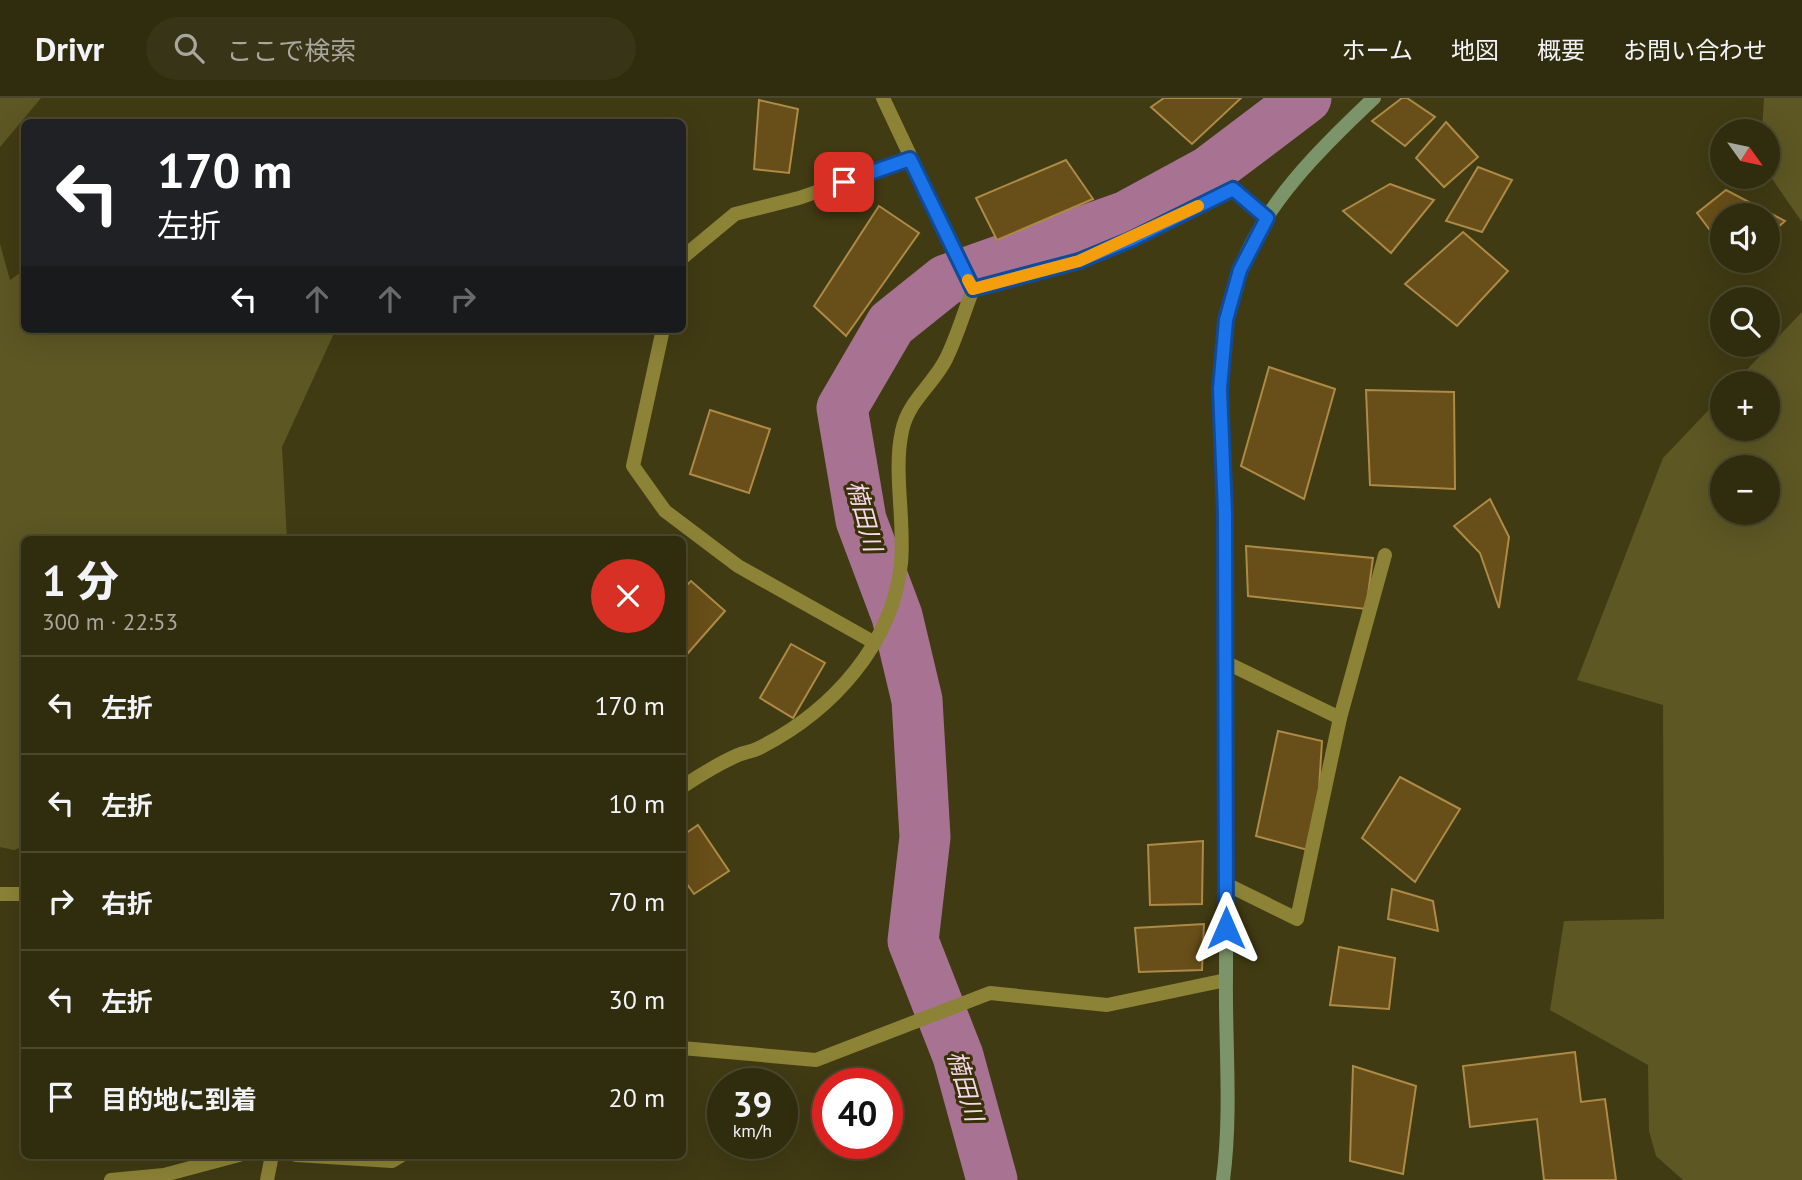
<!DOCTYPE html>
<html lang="ja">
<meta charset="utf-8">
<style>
body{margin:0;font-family:"PT Sans","Noto Sans JP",sans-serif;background:#383417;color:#f1f3f6;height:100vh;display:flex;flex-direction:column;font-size:26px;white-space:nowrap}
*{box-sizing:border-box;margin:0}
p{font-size:23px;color:#a8a79e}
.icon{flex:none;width:38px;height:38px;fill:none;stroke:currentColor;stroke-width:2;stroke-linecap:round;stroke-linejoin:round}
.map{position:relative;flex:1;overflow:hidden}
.details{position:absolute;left:21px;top:438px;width:665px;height:623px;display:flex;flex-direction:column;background:#302c0e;border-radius:10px;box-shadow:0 7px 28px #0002,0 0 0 2px #4b482e}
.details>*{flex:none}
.banner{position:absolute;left:21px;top:21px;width:665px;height:214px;border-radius:10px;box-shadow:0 7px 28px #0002,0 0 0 2px #4b482e;background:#202124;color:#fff;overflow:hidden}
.needle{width:46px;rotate:123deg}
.buttons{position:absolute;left:1710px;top:21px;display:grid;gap:14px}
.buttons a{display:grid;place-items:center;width:70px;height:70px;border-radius:50%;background:#302c0e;box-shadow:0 7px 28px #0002,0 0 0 2px #4b482e;font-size:35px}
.speed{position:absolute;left:707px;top:970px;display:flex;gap:14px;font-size:35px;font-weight:700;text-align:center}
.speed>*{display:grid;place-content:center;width:91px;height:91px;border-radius:50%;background:#302c0e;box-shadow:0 7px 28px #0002,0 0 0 2px #4b482e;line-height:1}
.speed small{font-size:18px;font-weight:400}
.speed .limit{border:10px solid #d22;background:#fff;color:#111}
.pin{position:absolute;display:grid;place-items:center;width:60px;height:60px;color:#fff;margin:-30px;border-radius:14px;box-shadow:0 4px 10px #0006}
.me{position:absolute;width:77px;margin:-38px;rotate:0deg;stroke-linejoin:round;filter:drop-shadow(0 0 5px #0008)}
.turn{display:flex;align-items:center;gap:24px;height:147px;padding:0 21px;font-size:32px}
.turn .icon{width:91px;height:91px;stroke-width:2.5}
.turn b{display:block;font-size:49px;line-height:60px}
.lanes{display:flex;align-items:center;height:66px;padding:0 21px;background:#0003;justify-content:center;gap:35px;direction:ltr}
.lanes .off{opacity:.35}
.round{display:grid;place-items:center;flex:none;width:74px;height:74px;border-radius:37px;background:#383417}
.summary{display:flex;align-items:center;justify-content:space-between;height:119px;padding:0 21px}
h1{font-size:42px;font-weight:800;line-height:52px}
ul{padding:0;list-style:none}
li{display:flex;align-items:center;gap:21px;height:98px;padding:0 21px;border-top:2px solid #4b482e}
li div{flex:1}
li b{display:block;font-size:26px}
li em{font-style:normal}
header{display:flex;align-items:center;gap:42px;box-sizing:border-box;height:98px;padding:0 35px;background:#302c0e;border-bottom:2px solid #4b482e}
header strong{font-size:33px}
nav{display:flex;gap:38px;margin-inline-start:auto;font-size:24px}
.search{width:490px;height:63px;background:#383417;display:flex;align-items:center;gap:18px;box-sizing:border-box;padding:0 24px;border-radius:38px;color:#a8a79e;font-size:26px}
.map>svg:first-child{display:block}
.green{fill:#5d5724;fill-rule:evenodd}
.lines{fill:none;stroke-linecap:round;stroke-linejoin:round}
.river{stroke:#a87293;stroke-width:51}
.building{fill:#684e18;stroke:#ad8a45;stroke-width:2}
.street{stroke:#8c8337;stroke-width:14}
.secondary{stroke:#7c9469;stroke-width:14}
.route-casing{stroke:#114b97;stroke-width:18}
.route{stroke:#1a73e8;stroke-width:12}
.slow{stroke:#f59e0b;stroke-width:12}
.labels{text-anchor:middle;stroke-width:6;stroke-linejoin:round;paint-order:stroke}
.water-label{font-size:24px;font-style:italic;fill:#f8d7ea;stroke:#363107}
</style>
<header>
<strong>Drivr</strong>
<div class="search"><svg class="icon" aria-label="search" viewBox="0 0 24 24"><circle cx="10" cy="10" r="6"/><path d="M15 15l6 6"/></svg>ここで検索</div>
<nav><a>ホーム</a><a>地図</a><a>概要</a><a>お問い合わせ</a></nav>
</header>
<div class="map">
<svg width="1802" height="1082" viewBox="0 0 1802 1082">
<rect width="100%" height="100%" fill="#403b13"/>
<g class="green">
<path d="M0,0H41L0,49Z"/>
<path d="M1764,0H1802V124L1768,75V33H1762Z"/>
<path d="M0,146L10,182L24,172V231H336L282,349L287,441H24V748L14,752L0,749Z"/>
<path d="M1802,214V1082H1683L1656,1058L1649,1033L1648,967L1550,912L1564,823L1664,821L1663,607L1577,582L1663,360L1722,298V331H1768V285H1734ZM1722,369H1768V415H1722Z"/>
</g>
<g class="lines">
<path class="river" d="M992,1082L958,958L913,843L925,739L917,602L897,518L861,422L842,310L891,226L946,182L1127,118L1208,74L1306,0"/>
</g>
<g class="building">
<path d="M1164,0H1241L1192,46L1151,9Z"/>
<path d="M1402,0H1407L1435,19L1405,48L1372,23Z"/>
<path d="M759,2L798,11L789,75L754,71Z"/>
<path d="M1446,24L1478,59L1444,89L1416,60Z"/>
<path d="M1066,62L1093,101L997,142L976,100Z"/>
<path d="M1478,69L1512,82L1482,134L1446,123Z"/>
<path d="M1390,86L1434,102L1391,155L1343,113Z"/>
<path d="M1726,92L1785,123L1768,138V117H1722V148L1697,115Z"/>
<path d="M879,108L919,135L846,238L814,208Z"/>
<path d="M1463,134L1508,173L1457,228L1405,186Z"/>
<path d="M1269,269L1335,291L1304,401L1241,368Z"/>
<path d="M1366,292L1454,294L1455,391L1370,387Z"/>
<path d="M710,312L770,331L749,395L690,376Z"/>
<path d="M1490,401L1509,439L1499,510L1480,455L1454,428Z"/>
<path d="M1246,448L1373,460L1366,511L1248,498Z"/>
<path d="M691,483L725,513L688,555L682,550V492Z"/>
<path d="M791,546L825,565L793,620L760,600Z"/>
<path d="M1278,633L1322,643L1315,754L1256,738Z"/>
<path d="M1400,679L1460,711L1415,784L1362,740Z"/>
<path d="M698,727L729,773L694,796L682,779V738Z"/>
<path d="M1203,743L1202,806L1150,807L1148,747Z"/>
<path d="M1392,791L1433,803L1438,833L1388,821Z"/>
<path d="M1204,826L1202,872L1139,874L1135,830Z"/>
<path d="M1339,849L1395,860L1389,911L1330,907Z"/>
<path d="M1575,954L1581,1004L1605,1001L1616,1082H1544L1537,1021L1470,1029L1463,968Z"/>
<path d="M1353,968L1416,988L1403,1076L1350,1063Z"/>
</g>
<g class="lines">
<g class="street">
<path d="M682,160L735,116L799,100L910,61"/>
<path d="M973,191L1079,163L1130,142L1233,91L1267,120"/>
<path d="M663,231L633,368L665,413L738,468L875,545"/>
<path d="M1225,564L1340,620"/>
<path d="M682,689C700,677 718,666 738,657C746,654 755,653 763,648C832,612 893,546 901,465C905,422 893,373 902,333C908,303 933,287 946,261C957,239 964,214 973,191L883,0"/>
<path d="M1226,786L1297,821L1340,620L1385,457"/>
<path d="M0,796H24"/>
<path d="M682,950L816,962L990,895L1107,907L1226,882"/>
<path d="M296,1057L392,1063L402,1057"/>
<path d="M111,1082L164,1077L239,1057"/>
<path d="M267,1082L272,1057"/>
</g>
<path class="secondary" d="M1223,1082C1232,1013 1225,946 1226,878C1227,728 1225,578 1225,428C1224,343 1210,256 1239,174C1263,106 1323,48 1374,0"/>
</g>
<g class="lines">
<defs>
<path id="route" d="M844,84L910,61L973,191L1079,163L1130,142L1233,91L1267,120L1240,172L1226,222L1220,291L1225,415L1226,830"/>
</defs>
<use href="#route" class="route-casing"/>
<use href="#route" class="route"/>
<path class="slow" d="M968,182L973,191L1079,163L1198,108"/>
</g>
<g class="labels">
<g class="water-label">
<text transform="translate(864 418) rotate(75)" y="8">楠田川</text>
<text transform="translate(965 988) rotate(74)" y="8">楠田川</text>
</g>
</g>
</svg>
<div class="buttons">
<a><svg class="needle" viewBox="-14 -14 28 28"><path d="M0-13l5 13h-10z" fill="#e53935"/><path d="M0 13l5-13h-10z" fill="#a8a79e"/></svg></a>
<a><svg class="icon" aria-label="sound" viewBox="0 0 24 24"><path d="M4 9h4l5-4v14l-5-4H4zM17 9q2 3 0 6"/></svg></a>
<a><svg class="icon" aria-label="search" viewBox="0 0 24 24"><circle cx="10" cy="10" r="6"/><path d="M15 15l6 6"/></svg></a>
<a>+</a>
<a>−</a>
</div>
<div class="speed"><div>39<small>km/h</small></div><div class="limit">40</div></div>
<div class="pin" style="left:844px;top:84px;background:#d93025"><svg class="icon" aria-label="arrive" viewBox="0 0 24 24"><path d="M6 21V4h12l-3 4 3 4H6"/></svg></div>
<svg class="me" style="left:1226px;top:830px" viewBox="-20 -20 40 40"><path d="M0-17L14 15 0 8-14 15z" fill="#1a73e8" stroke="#fff" stroke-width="4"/></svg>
<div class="banner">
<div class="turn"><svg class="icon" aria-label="left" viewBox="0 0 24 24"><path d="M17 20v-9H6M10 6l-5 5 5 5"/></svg><div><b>170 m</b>左折</div></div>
<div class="lanes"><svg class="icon" aria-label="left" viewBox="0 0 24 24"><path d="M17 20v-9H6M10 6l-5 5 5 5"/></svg><svg class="icon off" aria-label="ahead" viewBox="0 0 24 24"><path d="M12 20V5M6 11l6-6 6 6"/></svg><svg class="icon off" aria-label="ahead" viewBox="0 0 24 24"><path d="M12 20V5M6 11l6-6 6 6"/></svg><svg class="icon off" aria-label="right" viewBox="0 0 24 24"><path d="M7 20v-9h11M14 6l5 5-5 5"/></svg></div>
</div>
<section class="details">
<div class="summary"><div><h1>1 分</h1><p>300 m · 22:53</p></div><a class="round" style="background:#d93025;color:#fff"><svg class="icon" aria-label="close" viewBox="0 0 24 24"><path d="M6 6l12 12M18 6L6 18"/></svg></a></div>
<ul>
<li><svg class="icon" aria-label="left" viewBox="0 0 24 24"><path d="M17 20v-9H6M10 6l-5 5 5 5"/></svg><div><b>左折</b></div><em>170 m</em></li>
<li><svg class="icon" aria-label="left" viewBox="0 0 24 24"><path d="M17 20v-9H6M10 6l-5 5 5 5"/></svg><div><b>左折</b></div><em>10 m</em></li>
<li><svg class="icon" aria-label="right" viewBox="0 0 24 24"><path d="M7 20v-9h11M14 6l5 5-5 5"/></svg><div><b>右折</b></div><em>70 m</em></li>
<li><svg class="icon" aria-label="left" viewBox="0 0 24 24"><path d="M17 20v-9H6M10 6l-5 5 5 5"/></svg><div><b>左折</b></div><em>30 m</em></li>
<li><svg class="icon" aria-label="arrive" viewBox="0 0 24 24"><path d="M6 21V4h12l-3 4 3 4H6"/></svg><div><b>目的地に到着</b></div><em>20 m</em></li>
</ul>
</section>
</div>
